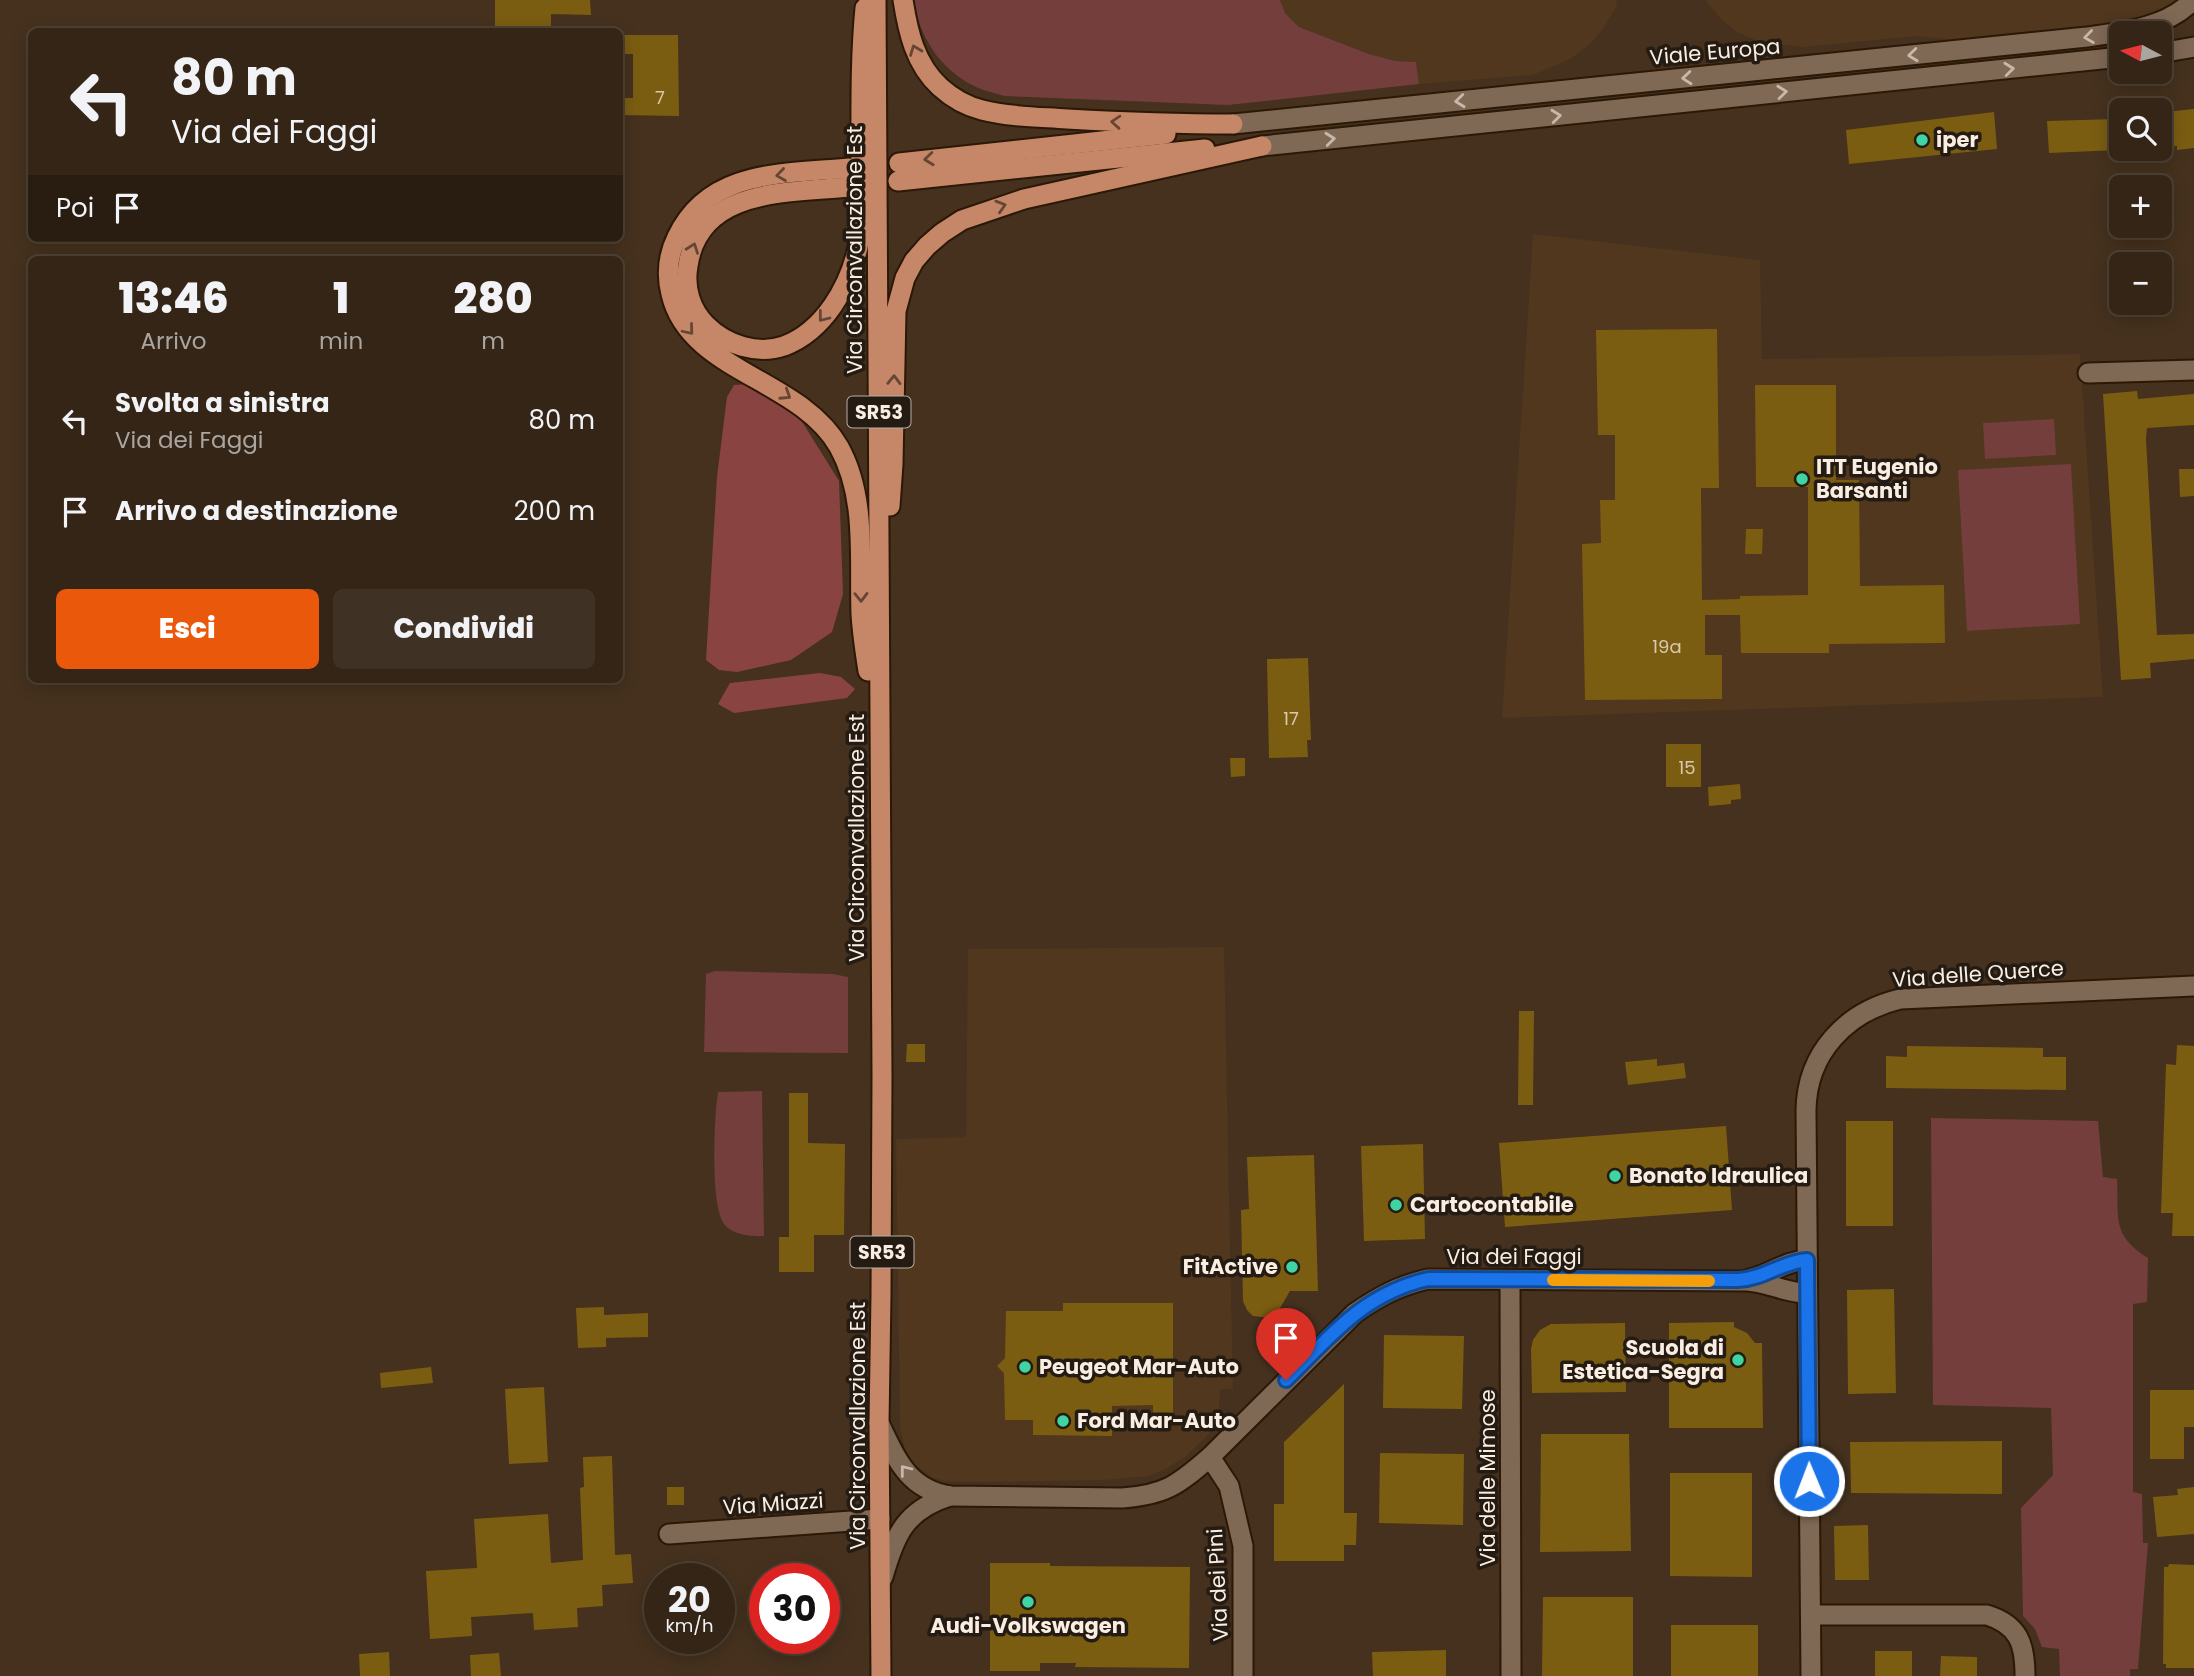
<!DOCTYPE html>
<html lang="it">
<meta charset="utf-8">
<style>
body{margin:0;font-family:Poppins,sans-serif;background:#3f3123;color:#f1f3f6;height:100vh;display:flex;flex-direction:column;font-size:26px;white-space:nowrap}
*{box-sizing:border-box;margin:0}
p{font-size:23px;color:#a9a5a1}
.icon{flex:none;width:38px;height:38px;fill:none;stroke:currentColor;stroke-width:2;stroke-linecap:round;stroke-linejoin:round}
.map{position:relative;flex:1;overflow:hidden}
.side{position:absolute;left:28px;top:256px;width:595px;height:427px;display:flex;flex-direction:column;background:#342516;border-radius:10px;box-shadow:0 4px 18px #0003,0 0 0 2px #4e4235}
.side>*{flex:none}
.top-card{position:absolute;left:28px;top:28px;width:595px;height:214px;border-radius:10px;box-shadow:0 4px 18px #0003,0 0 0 2px #4e4235;background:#342516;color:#f1f3f6;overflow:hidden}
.needle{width:46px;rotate:277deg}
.tools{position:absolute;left:2109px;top:21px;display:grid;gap:14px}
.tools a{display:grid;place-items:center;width:63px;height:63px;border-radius:10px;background:#342516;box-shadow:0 4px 18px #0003,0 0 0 2px #4e4235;font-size:35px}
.speed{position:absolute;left:644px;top:1563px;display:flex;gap:14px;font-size:35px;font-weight:700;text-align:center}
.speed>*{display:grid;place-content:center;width:91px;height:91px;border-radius:50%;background:#342516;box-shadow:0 4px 18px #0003,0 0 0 2px #4e4235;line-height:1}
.speed small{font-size:18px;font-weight:400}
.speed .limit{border:10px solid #d22;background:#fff;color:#111}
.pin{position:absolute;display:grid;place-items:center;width:60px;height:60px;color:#fff;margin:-72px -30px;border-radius:50% 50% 50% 0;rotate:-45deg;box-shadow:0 0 7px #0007}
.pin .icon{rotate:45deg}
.me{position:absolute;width:77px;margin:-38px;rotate:359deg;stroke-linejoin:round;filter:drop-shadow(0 0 5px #0008)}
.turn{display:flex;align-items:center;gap:24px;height:147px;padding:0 28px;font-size:32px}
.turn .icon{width:91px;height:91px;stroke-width:2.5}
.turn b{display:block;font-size:49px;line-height:60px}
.then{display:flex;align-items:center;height:66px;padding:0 28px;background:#0003;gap:14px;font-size:26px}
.eta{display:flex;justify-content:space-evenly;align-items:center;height:119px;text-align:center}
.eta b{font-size:42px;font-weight:800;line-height:49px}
.primary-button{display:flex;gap:14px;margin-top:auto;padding:14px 28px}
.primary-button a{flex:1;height:80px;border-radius:10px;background:#ea580c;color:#fff;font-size:28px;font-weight:800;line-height:80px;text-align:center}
.primary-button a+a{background:#3f3123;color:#f1f3f6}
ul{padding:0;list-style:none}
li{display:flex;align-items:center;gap:21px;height:91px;padding:0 28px}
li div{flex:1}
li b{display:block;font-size:26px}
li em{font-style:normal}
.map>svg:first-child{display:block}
.built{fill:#50371e}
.green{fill:#743e3c}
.forest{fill:#894441}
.building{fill:#7b5d12}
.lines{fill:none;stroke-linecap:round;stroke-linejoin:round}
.minor-casing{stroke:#2b1806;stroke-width:23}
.tertiary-casing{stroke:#2b1806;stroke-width:23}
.primary-casing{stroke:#2b1806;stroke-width:23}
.minor{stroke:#7f6854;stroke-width:19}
.tertiary{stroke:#7f6854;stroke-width:19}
.primary{stroke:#c68768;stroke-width:19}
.oneway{stroke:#c9b8a9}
.oneway2{stroke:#654635}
.route-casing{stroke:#114b97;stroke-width:18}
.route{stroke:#1a73e8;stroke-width:12}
.slow{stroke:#f59e0b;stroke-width:12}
.poi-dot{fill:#3fd4a2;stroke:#241b13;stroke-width:2.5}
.labels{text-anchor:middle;stroke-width:7;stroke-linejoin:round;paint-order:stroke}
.number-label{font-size:18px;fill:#dac9ae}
.shield{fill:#241b13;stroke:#baaea4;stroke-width:2}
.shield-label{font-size:19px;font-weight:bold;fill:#faede2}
.street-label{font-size:21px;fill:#faede2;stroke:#241b13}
.poi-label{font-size:21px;font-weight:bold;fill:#faede2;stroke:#241b13;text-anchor:start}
</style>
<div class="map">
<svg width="2194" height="1676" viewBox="0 0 2194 1676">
<rect width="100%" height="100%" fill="#45311e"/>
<g class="built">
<path d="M1280,0H1617L1616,7L1603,29L1590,44L1570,59L1545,70L1533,75L1419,84L1416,62L1395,61L1369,54L1299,27L1285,13Z"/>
<path d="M1705,0H2178L2164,10L2152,15L2096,27L1965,41L1917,36L1803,47L1762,43L1737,32L1722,20Z"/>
<path d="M1533,234L1760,260L1762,359L2080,354L2103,697L1502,718Z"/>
<path d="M1224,947L1233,1389H1220L1218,1422L1213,1430L1186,1456L1166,1469L1149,1476L1104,1480L979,1482L944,1481L933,1478L913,1463L905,1450L900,1427L896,1139L966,1137L968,949Z"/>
</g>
<g class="green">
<path d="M914,0H1280L1285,13L1299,27L1369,54L1395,61L1416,62L1419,84L1228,105L1005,96C995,93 984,91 974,86C940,69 919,37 914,0Z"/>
<path d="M2054,419L2056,455L1985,459L1983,423Z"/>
<path d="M2071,464L2080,624L1967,631L1958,470Z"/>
<path d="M715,971L833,974L848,977V1053L704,1052L706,974Z"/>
<path d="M762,1091L764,1236C750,1236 734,1236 724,1224C710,1206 714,1116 718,1092Z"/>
<path d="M1931,1118L2098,1121L2103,1177L2117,1179C2119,1217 2111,1235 2148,1258L2147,1302L2133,1304V1492L2142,1494L2143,1543H2148L2138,1669H2130V1676H2060L2059,1649L2042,1647L2035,1629L2023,1616L2021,1508L2053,1475L2051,1408L1933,1405Z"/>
</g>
<g class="forest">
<path d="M749,384L796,412L839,481L843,594L832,632L791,660L737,672L719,670L706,660L717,477L727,397L734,385Z"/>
<path d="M820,673L841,677L855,689L847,698L734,713L718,704L730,683Z"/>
</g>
<g class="building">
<path d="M495,0H590L591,15L551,14V32H495Z"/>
<path d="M620,35H678L679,116L620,115V98H633V54H620Z"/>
<path d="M2194,109V148L2177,150V146L2161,148L2160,144V117L2174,115V111Z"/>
<path d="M1994,112L1997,149L1849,164L1846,130Z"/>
<path d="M2116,119L2118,150L2049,153L2047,121Z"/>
<path d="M1717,329L1719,488H1701L1702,600L1740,599V596L1808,595V487H1756L1755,385H1836V480H1859L1860,586L1944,585L1945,643L1829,644V653H1741L1740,615H1705V655H1722V699L1585,700L1582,544L1601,543L1600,500H1615V435H1598L1596,330Z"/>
<path d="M2137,391L2138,399L2194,394V425L2147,428L2146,439L2157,635L2194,634V659L2150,663L2151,678L2121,680L2103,394Z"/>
<path d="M2179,469H2194V496L2180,497Z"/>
<path d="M1746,529H1763L1762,554H1745Z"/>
<path d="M1308,658L1311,740H1307L1308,757L1269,758L1267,659Z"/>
<rect x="1666" y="744" width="35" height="43"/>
<path d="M1230,758H1245V776L1231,777Z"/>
<path d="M1740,784L1741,799L1731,800V804L1709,806L1708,787Z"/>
<path d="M1519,1011H1534L1533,1105H1518Z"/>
<path d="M907,1044H925V1062H906Z"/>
<path d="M2177,1045L2194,1046V1236H2172L2173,1213H2161L2166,1064L2176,1065Z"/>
<path d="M1907,1046L2043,1048V1057H2066V1090L1886,1088V1056L1907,1057Z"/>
<path d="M1657,1059V1066L1684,1063L1686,1078L1628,1085L1625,1062Z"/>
<path d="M789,1093H808V1143L845,1144L844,1235H814V1272H779V1237H789Z"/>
<rect x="1846" y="1121" width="47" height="105"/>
<path d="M1726,1126L1732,1210L1505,1227L1499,1143Z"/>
<path d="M1423,1144L1425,1239L1364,1241L1361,1146Z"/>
<path d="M1314,1155L1318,1291H1290L1276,1315L1270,1318L1253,1316L1247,1310L1243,1301L1241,1210L1249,1209L1247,1157Z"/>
<path d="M1894,1289L1896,1393L1848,1394L1847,1290Z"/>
<path d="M1063,1303H1173V1415H1153V1405L1112,1406V1436L1033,1435V1420H1005L1004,1373L997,1366L1005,1358L1006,1311H1063Z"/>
<path d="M604,1307V1315L648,1313V1337L606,1338V1347L578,1348L576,1308Z"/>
<path d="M1734,1322V1327L1747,1333L1755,1343H1762L1763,1428H1669V1323Z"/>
<path d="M1625,1323L1626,1392L1532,1393L1531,1349L1533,1340L1540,1330L1551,1324Z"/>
<path d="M1384,1335L1464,1336L1462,1409L1383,1408Z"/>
<path d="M431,1367L433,1383L381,1388L380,1373Z"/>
<path d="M1344,1384V1513H1357L1356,1545H1344V1561H1274V1504H1284V1442Z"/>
<path d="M544,1387L548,1462L509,1464L505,1389Z"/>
<path d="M2150,1390H2194V1427H2184V1459H2150Z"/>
<path d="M1541,1434H1629L1631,1551L1540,1552Z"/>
<path d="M2002,1441V1494L1851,1493L1850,1442Z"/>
<path d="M1380,1453L1464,1454L1463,1525L1379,1523Z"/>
<path d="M612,1456L615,1555L631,1554L633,1583L602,1585L603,1606L577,1608L578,1627L534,1630L533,1613L471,1617L472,1636L430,1639L426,1571L477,1568L474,1519L548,1514L551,1563L583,1560L580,1488L584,1487L583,1457Z"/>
<path d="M1670,1473H1752V1577L1670,1576Z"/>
<rect x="667" y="1487" width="17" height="18"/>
<path d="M2194,1487V1534L2157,1537L2153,1497L2178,1495L2177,1489Z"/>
<path d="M1868,1525L1869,1580H1835L1834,1526Z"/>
<path d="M990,1563H1050V1566L1190,1567L1189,1668L1075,1667L1076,1663H1040V1671H990Z"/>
<path d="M2169,1564L2194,1565V1668H2166V1664H2163L2164,1567H2168Z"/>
<path d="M1543,1597H1633V1676H1542Z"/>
<rect x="1671" y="1625" width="87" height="51"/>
<path d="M1446,1650V1676H1373L1372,1652Z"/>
<rect x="1875" y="1651" width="37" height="25"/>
<path d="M389,1652L390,1676H360L359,1654Z"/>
<path d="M499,1653L501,1676H471L470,1655Z"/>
<path d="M1941,1656L1977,1657V1676H1940Z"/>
</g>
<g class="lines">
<defs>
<g id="minor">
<path d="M2088,373L2194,370"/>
<path d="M1749,1279C1769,1275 1785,1261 1807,1260"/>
<path d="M1510,1280L1511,1676"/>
<path d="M879,1423C896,1458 907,1489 950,1496L1122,1498C1165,1495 1178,1485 1210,1457L1355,1313C1380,1296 1398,1286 1428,1279L1746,1281C1767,1282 1786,1293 1807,1293"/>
<path d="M1210,1457L1229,1486L1243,1546V1676"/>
<path d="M669,1534L880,1519"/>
<path d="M883,1577C895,1535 905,1510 950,1496"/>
<path d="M1811,1615H1987C2019,1625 2025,1644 2025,1676"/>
<path d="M1811,1676L1806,1110C1807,1053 1846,1012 1900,999L2194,986"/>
</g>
<g id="tertiary">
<path d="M2160,53L2194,47"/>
<path d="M1233,124L2087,37C2123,32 2167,28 2193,0"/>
<path d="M1262,146L2121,57"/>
</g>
<g id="primary">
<path d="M876,0L882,1076L881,1295L879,1423L881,1676"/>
<path d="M903,0C908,32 915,64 940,87C951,97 966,106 982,110C1009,117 1039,117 1067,119C1122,122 1177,124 1233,124"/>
<path d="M899,163L1166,134"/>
<path d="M849,168C784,174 709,169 677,237C668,255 666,274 671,294C689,372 800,378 839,447C867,497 859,559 861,614C862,633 865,652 868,671"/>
<path d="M898,181L1205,149"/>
<path d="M848,187C787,193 699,188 688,266C684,288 691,310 706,325C726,345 757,355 784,346C824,331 849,287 858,247C864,220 861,190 861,162C861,111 860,59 865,8"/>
<path d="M890,506L893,464L896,311L905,278L914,261L927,246L942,233L962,220L1024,199L1262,146"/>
</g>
</defs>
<use href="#minor" class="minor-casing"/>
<use href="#tertiary" class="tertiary-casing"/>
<use href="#primary" class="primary-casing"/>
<use href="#minor" class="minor"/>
<use href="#tertiary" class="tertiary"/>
<use href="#primary" class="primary"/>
</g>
<defs><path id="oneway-chevron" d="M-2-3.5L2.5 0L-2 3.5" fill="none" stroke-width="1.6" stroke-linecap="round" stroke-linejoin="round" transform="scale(1.75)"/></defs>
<g class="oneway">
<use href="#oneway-chevron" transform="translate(2089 37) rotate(172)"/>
<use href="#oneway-chevron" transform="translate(1913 55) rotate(174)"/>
<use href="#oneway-chevron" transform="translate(2009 69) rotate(-6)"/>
<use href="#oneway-chevron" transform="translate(1687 78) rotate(175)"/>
<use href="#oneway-chevron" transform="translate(1782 92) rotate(-6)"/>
<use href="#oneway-chevron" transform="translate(1460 101) rotate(174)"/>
<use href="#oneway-chevron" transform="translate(1556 116) rotate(-6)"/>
<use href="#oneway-chevron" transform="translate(1330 139) rotate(-6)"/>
<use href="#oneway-chevron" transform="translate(905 1470) rotate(-128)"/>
</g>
<g class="oneway2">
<use href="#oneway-chevron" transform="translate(915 50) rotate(-111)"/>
<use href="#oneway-chevron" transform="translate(1116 122) rotate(-176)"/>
<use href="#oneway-chevron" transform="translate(929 159) rotate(174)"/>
<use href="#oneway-chevron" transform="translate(781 175) rotate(172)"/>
<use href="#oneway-chevron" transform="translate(1001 206) rotate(-17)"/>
<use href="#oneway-chevron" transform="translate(693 248) rotate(-70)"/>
<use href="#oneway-chevron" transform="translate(823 317) rotate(128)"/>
<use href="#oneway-chevron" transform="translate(689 330) rotate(50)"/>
<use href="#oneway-chevron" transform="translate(894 380) rotate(-89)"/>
<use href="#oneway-chevron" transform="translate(786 395) rotate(33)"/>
<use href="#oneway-chevron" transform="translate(861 597) rotate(89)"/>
</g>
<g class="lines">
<defs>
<path id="route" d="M1286,1380C1332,1335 1363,1294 1428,1279L1738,1280C1763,1279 1782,1262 1807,1260L1809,1481"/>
</defs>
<use href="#route" class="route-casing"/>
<use href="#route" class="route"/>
<path class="slow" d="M1553,1280L1709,1281"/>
</g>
<g class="poi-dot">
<circle cx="1922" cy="140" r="7"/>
<circle cx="1802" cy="479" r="7"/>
<circle cx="1615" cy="1176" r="7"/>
<circle cx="1396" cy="1205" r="7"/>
<circle cx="1292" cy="1267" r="7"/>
<circle cx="1738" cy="1360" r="7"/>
<circle cx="1025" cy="1367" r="7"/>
<circle cx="1063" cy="1421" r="7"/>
<circle cx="1028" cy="1602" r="7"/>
</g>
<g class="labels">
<g class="number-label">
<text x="660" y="104">7</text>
<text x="1667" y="653">19a</text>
<text x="1291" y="725">17</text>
<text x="1687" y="774">15</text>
</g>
<g class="shield">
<rect x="847.5" y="396.5" width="63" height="31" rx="5"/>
<rect x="850.5" y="1236.5" width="63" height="31" rx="5"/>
</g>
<g class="shield-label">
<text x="879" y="419">SR53</text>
<text x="882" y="1259">SR53</text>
</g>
<g class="street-label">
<text transform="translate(1715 52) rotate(-5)" y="7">Viale Europa</text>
<text transform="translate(855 250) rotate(-90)" y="7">Via Circonvallazione Est</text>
<text transform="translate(857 838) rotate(-90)" y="7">Via Circonvallazione Est</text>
<text transform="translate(1978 974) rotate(-4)" y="7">Via delle Querce</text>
<text x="1514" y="1264">Via dei Faggi</text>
<text transform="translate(858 1426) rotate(-90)" y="7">Via Circonvallazione Est</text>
<text transform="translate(1488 1478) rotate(-90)" y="7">Via delle Mimose</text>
<text transform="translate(773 1504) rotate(-4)" y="7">Via Miazzi</text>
<text transform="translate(1218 1585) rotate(-93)" y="7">Via dei Pini</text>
</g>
<g class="poi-label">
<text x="1936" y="147">iper</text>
<text x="1816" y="474">ITT Eugenio<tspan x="1816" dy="24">Barsanti</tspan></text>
<text x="1629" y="1183">Bonato Idraulica</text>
<text x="1410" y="1212">Cartocontabile</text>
<text x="1278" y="1274" text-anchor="end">FitActive</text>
<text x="1724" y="1355" text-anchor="end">Scuola di<tspan x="1724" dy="24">Estetica-Segra</tspan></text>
<text x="1039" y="1374">Peugeot Mar-Auto</text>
<text x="1077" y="1428">Ford Mar-Auto</text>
<text x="1028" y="1633" text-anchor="middle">Audi-Volkswagen</text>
</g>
</g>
</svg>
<div class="tools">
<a><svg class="needle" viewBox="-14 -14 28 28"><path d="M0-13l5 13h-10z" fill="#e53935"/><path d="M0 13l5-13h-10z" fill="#a9a5a1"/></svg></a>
<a><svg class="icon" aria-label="search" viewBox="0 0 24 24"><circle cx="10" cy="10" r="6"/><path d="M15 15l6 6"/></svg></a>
<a>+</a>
<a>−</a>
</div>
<div class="speed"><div>20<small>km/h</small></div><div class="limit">30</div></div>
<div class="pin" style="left:1286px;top:1380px;background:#d93025"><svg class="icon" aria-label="arrive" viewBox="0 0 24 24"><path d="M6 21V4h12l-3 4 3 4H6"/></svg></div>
<svg class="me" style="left:1809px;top:1481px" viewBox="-20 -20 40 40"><circle r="17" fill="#1a73e8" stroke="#fff" stroke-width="3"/><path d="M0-11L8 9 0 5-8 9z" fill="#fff"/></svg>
<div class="top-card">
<div class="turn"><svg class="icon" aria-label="left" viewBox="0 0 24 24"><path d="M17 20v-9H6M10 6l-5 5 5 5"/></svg><div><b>80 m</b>Via dei Faggi</div></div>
<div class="then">Poi<svg class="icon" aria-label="arrive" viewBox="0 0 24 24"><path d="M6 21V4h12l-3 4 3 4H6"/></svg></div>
</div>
<section class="side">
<div class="eta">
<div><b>13:46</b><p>Arrivo</p></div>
<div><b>1</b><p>min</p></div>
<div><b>280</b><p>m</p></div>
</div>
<ul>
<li><svg class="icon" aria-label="left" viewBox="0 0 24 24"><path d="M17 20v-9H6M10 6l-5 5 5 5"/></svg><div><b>Svolta a sinistra</b><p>Via dei Faggi</p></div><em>80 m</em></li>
<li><svg class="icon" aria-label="arrive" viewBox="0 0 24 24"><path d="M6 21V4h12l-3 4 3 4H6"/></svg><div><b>Arrivo a destinazione</b></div><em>200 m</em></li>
</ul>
<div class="primary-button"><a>Esci</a><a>Condividi</a></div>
</section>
</div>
